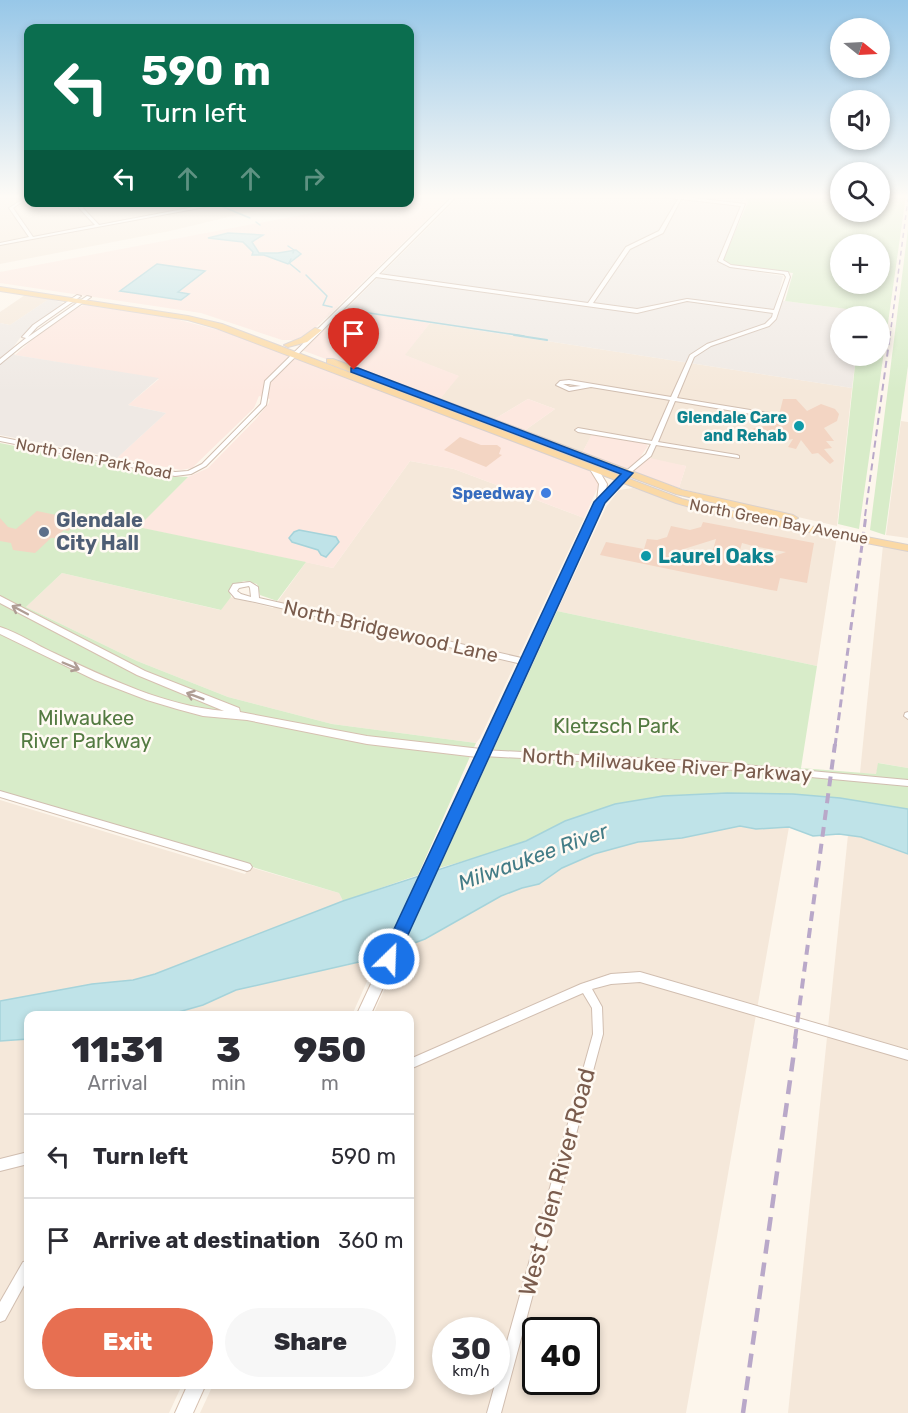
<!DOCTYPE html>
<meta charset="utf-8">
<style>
body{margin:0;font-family:Rubik,sans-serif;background:#f7f7f7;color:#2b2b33;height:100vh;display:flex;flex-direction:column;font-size:22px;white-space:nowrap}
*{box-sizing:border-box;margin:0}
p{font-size:20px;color:#7c7c81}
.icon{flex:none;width:33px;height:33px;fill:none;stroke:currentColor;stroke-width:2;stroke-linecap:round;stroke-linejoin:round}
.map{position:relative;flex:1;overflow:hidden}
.side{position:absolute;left:24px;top:1011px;width:390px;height:378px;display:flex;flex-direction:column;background:#fff;border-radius:12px;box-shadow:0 3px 9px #0003}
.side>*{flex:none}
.banner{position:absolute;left:24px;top:24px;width:390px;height:183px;border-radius:12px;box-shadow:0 3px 9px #0003;background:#0b6e4f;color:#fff;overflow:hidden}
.needle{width:39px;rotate:108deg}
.fabs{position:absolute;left:830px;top:18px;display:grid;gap:12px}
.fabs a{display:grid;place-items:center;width:60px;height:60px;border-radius:50%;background:#fff;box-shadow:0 3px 9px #0003;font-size:30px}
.speed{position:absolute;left:432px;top:1317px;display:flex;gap:12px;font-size:30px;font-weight:700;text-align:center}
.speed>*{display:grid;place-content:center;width:78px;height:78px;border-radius:50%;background:#fff;box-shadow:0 3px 9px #0003;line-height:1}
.speed small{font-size:15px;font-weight:400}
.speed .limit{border:3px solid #111;border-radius:9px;background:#fff;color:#111}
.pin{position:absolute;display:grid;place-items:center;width:51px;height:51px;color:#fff;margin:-62px -26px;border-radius:50% 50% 50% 0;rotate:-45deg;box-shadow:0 0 6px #0007}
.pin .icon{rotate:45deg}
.me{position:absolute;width:66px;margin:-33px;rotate:24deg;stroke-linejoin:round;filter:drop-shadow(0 0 4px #0008)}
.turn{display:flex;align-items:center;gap:21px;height:126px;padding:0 18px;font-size:27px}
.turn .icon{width:78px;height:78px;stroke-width:2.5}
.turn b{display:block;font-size:42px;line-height:51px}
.lanes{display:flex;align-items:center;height:57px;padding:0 18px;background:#0003;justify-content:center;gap:30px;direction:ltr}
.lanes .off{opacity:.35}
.eta{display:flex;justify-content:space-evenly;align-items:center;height:102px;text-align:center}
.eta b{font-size:36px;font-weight:800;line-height:42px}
.button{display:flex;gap:12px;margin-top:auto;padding:12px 18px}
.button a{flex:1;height:69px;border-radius:36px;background:#e76f51;color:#fff;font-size:24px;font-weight:800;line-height:69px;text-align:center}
.button a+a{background:#f7f7f7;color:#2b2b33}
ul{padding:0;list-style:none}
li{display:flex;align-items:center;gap:18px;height:84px;padding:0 18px;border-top:2px solid #e1e1e2}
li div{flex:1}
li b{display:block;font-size:22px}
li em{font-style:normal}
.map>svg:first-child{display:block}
.residential{fill:#f5e8da;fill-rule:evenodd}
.commercial{fill:#fde8e0}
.industrial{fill:#efe9e4}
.green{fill:#d8ecc9;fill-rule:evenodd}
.water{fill:#bfe3e8;stroke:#a5d3da;stroke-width:1.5}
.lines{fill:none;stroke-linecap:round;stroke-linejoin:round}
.stream-far1{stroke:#a5d3da;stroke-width:1.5}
.stream{stroke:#a5d3da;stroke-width:2}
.building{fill:#f3d5c3;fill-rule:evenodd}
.street-casing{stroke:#d1beb0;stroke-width:2}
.secondary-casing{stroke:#d6c0b0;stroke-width:2}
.primary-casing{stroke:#dad1cd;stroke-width:2}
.street{fill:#fff;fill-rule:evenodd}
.secondary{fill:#fff;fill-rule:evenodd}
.primary{fill:#fbd9a5;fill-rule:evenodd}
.rail-far4{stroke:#b9a8c9;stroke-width:1.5;stroke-dasharray:5 4;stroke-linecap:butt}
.rail-far3{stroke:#b9a8c9;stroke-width:2;stroke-dasharray:7 4.5;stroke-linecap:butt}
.rail-far2{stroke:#b9a8c9;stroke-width:3;stroke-dasharray:8 5;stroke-linecap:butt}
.rail-far1{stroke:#b9a8c9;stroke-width:4;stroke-dasharray:10 7;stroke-linecap:butt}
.rail{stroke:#b9a8c9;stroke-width:4.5;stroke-dasharray:14 9;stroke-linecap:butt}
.oneway{stroke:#af9d94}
.route{fill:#1a73e8;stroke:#114b97;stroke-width:1.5}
.culture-dot{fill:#0f9aa8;stroke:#fffaf3;stroke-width:2}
.shop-dot{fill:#3f7fe0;stroke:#fffaf3;stroke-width:2}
.service-dot{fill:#5c6f8a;stroke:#fffaf3;stroke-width:2}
.labels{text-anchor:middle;stroke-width:5;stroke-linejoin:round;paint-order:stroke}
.far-culture-label{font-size:16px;font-weight:bold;fill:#0d838f;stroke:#fffaf3;text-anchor:end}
.far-street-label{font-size:16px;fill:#7a5c4d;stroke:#fffaf3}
.far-shop-label{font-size:16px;font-weight:bold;fill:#366cbe;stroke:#fffaf3;text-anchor:end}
.service-label{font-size:20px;font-weight:bold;fill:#4e5e75;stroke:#fffaf3;text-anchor:start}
.culture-label{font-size:20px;font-weight:bold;fill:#0d838f;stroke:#fffaf3;text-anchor:start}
.street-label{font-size:20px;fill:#7a5c4d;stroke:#fffaf3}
.park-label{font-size:20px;fill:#537a41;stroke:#fffaf3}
.water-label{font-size:21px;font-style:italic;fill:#437c86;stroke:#fffaf3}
.near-street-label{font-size:24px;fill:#7a5c4d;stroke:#fffaf3}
</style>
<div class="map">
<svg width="908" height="1413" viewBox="0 0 908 1413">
<rect width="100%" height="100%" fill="#fdf6ec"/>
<g class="residential">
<path d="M0,195H28V202L315,203L286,209L245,213L170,231L0,264Z"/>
<path d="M25,295L49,299L10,325L0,323V312Z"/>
<path d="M430,323L852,388L837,526L741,504L679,488L686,466L650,460L658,441L594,431L582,453L524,431L555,409L528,399L493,420L440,399L458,376L404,355Z"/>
<path d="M901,421L908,422V538L886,535Z"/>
<path d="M410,461L454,469L584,518L480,738L476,743L332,724L228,697L137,661L26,607L62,573L220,610L231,597L273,608L306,562L333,568Z"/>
<path d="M633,488L726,517L837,536L817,666L557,611L606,507L619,490Z"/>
<path d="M883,545L908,550V768L879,763L876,774L860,773Z"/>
<path d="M0,800L245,874L250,867L339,893L343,901L155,974L133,980L92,984L0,1001Z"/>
<path d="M740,826L756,829L789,827L686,1413H200L213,1385L410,1384V1016L373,1015L403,948L425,939L501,896L522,888L539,884L562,868L594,854L638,842L682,838ZM446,1330H496V1382H446ZM536,1330H586V1382H536Z"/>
<path d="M848,835L861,837L908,854V1413H788Z"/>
<path d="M378,957L352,1015L168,1016L203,1005L236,990Z"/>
<path d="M28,1039V1384L182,1385L169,1413H0V1041Z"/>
</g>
<g class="commercial">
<path d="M410,195H452L327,317L304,338L297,340H282L201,313L0,283V272L365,203L410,202Z"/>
<path d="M84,305L164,316L230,333L588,470L597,477L599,485L584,518L454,469L410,461L333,568L137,527L188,477L208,468L256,419L269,403L270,399L259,396L254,408L192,468L181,470L117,458L166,413L128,405L159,379L15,355L40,333L77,308Z"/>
<path d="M345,310L430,323L405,355L459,376L440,399L417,393L299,349L318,330Z"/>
<path d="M528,399L555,409L524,431L493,420Z"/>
<path d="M592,434L645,443L648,446L641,456L686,466L679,488L582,453Z"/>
</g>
<g class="industrial">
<path d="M461,195H745L717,261L727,267L783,276L777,300L862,311V316H840V356H856L852,388L345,310Z"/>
<path d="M49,299L64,303L20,338L11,350L15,355L159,378L128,405L166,413L117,458L0,435V323L10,325Z"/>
</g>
<g class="green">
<path d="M748,195H819L840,202V212H879V195H906L859,529L838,524L856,356H879V316H862V311L785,301L793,273L735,266L723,260L748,202L745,201ZM840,244H879V284H840Z"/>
<path d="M908,229V366L885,535L870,530Z"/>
<path d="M0,443L164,476L188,477L138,527L306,562L277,601L260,595L257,584L244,581L236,584L230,592L231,597L221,610L62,573L26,607L137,661L228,697L332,724L476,743L418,875L343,901L339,893L0,791Z"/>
<path d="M557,611L817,666L801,768L876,774L878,763L908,768V837L785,811L478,857L439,868Z"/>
</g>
<g class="water">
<path d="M228,233L263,235L252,242L259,253H278L296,250L301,254L288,264L264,255H252L253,252L243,242L208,238Z"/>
<path d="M157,264L205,271L178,292L189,294L181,300L120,291Z"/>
<path d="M299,530L336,537L339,542L326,557L321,555L318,550L292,542L289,538L294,532Z"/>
<path d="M727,793L793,794L840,798L908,809V854L861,837L839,834L813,836L789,827L756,829L740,826L682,838L638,842L594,854L562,868L539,884L522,888L501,896L425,939L372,959L236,990L203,1005L168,1015L28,1016V1039L0,1041V1001L92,984L133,980L155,974L343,901L526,841L565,821L615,804L663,796Z"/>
</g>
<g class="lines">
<g class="stream-far1">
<path d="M190,202L203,204"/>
<path d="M221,206L250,218"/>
<path d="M256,222L260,225"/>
<path d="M288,246L294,250L293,253"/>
<path d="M291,259L289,263L300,272"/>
<path d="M306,275L327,296L323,305L332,307"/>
<path d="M349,310L524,336"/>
</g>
<path class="stream" d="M514,335L547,340"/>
</g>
<g class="building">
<path d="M783,399H796L807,411L821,404L835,409L839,414L837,421L824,428L834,441H826L832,448L824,449L834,461L830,464L818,453L812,454L801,440L796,449L788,447L793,439L774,443L761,438L752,429L784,421L779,415Z"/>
<path d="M460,437L481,445H497L501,448L499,454L502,455L486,467L444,450Z"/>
<path d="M37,511L80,520L68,531L64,530L55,538H51L35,553L13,550L11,543L0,541V518L8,527L16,529Z"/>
<path d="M703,522L814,543L807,583L780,578L777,591L771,590L600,555L606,542L644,549L647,539L657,540L667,537L671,526L690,530L701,527ZM716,539L710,561L671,553ZM742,543L753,546L786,552L756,562L747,561L738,557Z"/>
</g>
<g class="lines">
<defs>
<g id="street">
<path d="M454,195H458L379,274L588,303L626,247L659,231L678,199L655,195H668L745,204L723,260L731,265L788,272L790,277L776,319L769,326L711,346L694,357L677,398L769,413L772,415L769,417L675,401L658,442L737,455L739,456V458L656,445L651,456L629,474H625V472L646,454L651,444L578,432L575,430L578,428L652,441L670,400L591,387L569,391L556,385L560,381L569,380L671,397L690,355L707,344L765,324L772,317L773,313L687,301L637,313L376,277L270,382L266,405L206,466L191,474L175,476L0,441V437L175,472L188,471L202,464L261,404L265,381ZM681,199L741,206L718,261L730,267L784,274L786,277L774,310L687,299L637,309L593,303L630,249L663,233ZM563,384H569L581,386L570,387Z"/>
<path d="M28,196V198L13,208L33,237L95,225L79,208L81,202H85L83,208L99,225L220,202H232L0,245V243L29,237L9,208Z"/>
<path d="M165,202H179L196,206L194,207Z"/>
<path d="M77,295L81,296L37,327L28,337L87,296L91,297L22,346L0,364V359L26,338L22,337L33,325Z"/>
<path d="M250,582L258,587L259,598L526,659L530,662L526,665L255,602L235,598L229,591L233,584ZM249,586L250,588L251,597L241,594L237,591L239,588Z"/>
<path d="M908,712V719L904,716L905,713Z"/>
<path d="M483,750L712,762L908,780V786L712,768L483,756L480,755L479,753L480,751Z"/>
<path d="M0,791L247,863L250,864L252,867L250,870L247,871L0,797Z"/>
<path d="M640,972L908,1050V1060L640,982L611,984L592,989L602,1007L603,1034L501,1413H487L593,1034L592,1008L583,993L410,1069V1059L581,984L611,974Z"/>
<path d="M28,1152V1164L0,1171V1159Z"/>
<path d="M28,1261V1278L5,1320L0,1322V1302L23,1262Z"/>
</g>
<g id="secondary">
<path d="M592,469H598L607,484L606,491L624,471H627L631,473L604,503L370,1016H356L477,757L367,744L247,720L203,716L177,709L147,700L95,680L0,634V627C19,633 36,645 54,653C107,678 165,706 224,711L137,675L0,603V596L145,671L239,708L240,712L367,736L481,749L597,500L599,484L591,471Z"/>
<path d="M188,1384H206L193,1413H175Z"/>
</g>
<g id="primary">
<path d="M0,287L188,316L222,324L682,499L716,508L908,545V551L715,514L676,503L216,328L188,320L0,291Z"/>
<path d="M315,328L322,330L307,342L288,347L284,345L301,338Z"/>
<path d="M327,359H333L682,490L793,515L798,518L793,521L676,494L327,363Z"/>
</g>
</defs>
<use href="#street" class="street-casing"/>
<use href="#secondary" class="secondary-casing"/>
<use href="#primary" class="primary-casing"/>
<use href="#street" class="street"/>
<use href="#secondary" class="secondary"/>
<use href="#primary" class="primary"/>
<path class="rail-far4" d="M890,336L908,199"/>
<path class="rail-far3" d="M865,516L890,335"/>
<path class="rail-far2" d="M835,746L866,515"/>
<path class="rail-far1" d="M795,1039L835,744"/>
<path class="rail" d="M743,1413L796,1038"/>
</g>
<defs><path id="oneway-shaft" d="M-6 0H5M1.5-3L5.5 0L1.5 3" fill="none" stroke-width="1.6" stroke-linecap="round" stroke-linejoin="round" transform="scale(1.5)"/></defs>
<g class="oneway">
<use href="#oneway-shaft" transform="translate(20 610) rotate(-152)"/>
<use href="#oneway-shaft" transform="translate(71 666) rotate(23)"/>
<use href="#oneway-shaft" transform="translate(195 696) rotate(-159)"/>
</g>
<linearGradient id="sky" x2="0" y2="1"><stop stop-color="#97c7e8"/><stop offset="0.5" stop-color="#fefbf6"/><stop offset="1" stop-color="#fefbf6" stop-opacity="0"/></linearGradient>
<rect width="908" height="393" fill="url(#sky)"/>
<path class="route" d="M351,368H358L633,473L605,503L397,959L395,964L389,967L383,964L380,959L594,502L621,474L351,372Z"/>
<g class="culture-dot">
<circle cx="799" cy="426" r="6"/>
<circle cx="646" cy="556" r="6"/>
</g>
<circle class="shop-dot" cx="546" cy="493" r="6"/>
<circle class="service-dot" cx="44" cy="532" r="6"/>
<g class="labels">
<g class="far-culture-label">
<text x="787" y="423">Glendale Care<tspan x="787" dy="18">and Rehab</tspan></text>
</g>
<g class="far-street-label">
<text transform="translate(94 458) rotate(11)" y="6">North Glen Park Road</text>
<text transform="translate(779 521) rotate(11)" y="6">North Green Bay Avenue</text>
</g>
<g class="far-shop-label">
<text x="534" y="499">Speedway</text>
</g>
<g class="service-label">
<text x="56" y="527">Glendale<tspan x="56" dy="23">City Hall</tspan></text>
</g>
<g class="culture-label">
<text x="658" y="563">Laurel Oaks</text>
</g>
<g class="street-label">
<text transform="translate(391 631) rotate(13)" y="7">North Bridgewood Lane</text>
<text transform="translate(667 765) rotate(4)" y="7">North Milwaukee River Parkway</text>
</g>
<g class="park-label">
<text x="86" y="725">Milwaukee<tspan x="86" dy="23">River Parkway</tspan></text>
<text x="616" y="733">Kletzsch Park</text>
</g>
<g class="water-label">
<text transform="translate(533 857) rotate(-20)" y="7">Milwaukee River</text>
</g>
<g class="near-street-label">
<text transform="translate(557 1182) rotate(-75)" y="8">West Glen River Road</text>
</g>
</g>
</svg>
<div class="fabs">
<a><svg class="needle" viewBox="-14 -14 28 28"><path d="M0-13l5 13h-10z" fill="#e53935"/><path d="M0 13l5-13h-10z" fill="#7c7c81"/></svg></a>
<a><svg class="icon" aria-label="sound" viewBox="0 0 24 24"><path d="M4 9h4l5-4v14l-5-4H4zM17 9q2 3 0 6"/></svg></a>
<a><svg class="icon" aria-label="search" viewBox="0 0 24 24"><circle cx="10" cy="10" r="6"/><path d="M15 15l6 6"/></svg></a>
<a>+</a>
<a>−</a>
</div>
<div class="speed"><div>30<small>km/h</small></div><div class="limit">40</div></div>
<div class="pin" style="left:354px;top:370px;background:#d93025"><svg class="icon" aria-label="arrive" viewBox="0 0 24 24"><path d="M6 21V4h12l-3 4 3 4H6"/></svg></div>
<svg class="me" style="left:389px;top:959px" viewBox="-20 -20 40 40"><circle r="17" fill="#1a73e8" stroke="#fff" stroke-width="3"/><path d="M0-11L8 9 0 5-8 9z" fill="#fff"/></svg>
<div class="banner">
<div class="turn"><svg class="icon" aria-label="left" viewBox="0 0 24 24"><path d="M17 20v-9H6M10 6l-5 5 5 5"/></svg><div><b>590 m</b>Turn left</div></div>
<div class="lanes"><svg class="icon" aria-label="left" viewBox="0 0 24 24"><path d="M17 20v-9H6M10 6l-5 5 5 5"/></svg><svg class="icon off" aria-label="ahead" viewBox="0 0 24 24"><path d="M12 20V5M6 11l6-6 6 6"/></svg><svg class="icon off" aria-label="ahead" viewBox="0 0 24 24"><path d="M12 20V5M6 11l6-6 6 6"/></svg><svg class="icon off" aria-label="right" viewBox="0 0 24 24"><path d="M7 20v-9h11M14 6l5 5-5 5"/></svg></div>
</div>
<section class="side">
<div class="eta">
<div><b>11:31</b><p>Arrival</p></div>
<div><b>3</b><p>min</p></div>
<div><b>950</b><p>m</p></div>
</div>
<ul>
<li><svg class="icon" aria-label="left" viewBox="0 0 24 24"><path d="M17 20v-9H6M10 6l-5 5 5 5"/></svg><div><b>Turn left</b></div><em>590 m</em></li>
<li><svg class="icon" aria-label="arrive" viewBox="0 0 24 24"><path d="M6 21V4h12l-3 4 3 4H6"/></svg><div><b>Arrive at destination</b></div><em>360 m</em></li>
</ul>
<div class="button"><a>Exit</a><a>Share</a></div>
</section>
</div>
